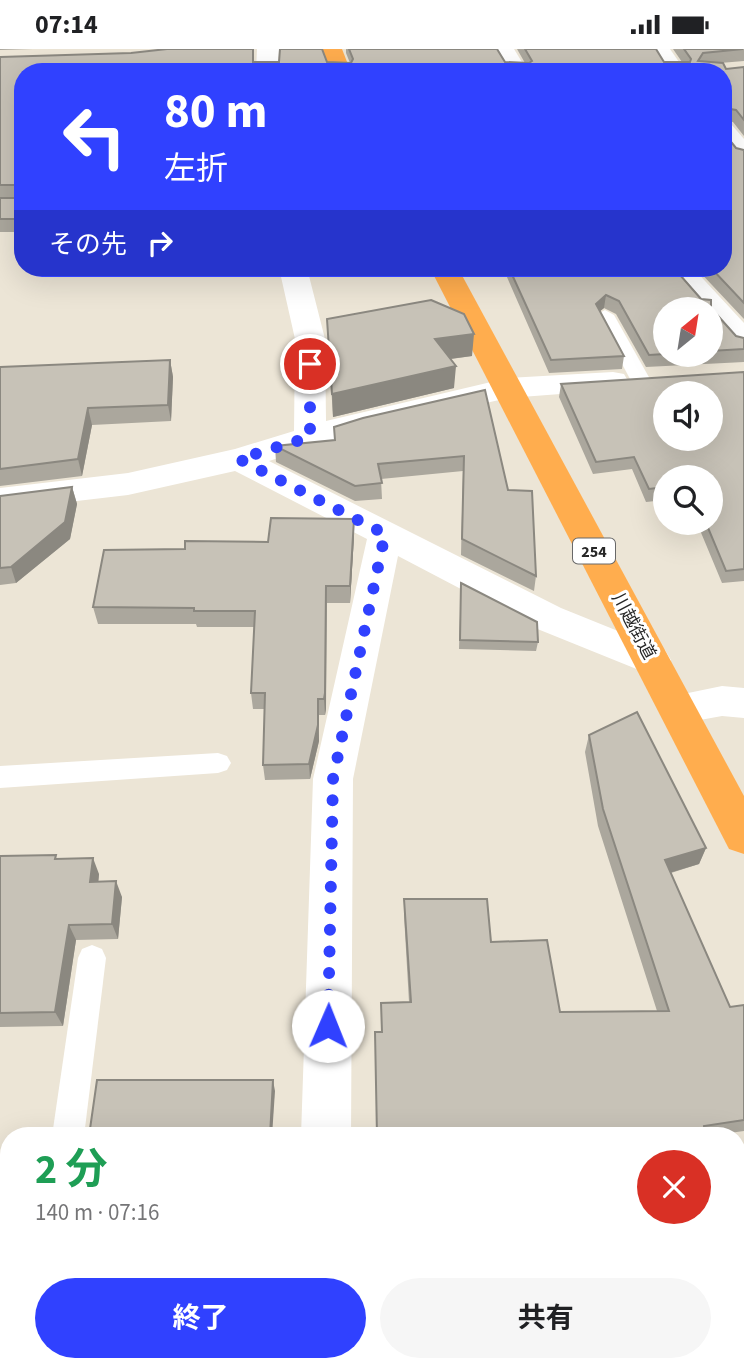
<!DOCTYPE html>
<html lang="ja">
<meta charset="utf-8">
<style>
body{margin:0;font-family:"Source Sans 3","Noto Sans JP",sans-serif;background:#f6f6f6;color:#202124;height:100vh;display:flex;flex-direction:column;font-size:26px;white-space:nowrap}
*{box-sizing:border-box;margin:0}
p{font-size:23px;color:#757577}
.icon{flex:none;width:38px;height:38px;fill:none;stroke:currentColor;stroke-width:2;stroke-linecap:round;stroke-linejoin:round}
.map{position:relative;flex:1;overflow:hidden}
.sheet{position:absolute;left:0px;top:1078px;width:746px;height:245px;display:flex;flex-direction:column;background:#fff;border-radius:28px 28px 0 0;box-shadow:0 7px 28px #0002}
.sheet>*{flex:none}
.top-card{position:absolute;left:14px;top:14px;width:718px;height:214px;border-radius:28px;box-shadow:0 7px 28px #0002;background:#3041ff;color:#fff;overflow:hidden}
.needle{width:46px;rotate:30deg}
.tools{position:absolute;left:653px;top:248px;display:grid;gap:14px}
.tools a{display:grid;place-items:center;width:70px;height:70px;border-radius:50%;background:#fff;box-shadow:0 7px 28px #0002;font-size:35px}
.pin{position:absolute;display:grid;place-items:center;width:60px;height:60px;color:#fff;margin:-30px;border:4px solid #fff;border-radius:50%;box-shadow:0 2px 7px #0007}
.me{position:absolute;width:77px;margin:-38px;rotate:1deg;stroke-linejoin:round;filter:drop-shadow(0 0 5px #0008)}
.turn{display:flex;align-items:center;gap:24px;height:147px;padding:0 35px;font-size:32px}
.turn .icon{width:91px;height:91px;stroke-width:2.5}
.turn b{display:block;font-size:49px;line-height:60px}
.then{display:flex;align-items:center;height:66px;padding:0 35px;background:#0003;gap:14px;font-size:26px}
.round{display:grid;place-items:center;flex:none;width:74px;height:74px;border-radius:37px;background:#f6f6f6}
.head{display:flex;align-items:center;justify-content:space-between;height:119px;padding:0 35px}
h1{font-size:42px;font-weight:700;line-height:52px;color:#1e9e55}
.button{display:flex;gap:14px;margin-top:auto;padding:14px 35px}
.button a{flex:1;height:80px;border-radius:42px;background:#3041ff;color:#fff;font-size:28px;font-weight:700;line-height:80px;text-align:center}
.button a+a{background:#f6f6f6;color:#202124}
.status{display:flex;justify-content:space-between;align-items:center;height:49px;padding:0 35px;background:#fff;direction:ltr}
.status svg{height:19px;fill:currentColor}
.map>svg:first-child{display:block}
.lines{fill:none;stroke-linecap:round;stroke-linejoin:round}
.lane{fill:#fff;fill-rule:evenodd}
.street{fill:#fff;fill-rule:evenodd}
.highway{fill:#ffad4e;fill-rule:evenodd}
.wall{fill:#aba79d;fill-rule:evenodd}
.shaded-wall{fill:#8b8880}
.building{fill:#c7c2b7;stroke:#8b8880;stroke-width:2;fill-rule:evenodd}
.route{stroke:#3041ff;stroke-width:12;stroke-dasharray:0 21.6}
.labels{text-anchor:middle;stroke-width:6;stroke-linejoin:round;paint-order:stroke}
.shield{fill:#fff;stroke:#686868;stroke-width:2}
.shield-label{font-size:16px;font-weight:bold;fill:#272727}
.street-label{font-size:18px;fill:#272727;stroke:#fff}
</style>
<div class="status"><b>07:14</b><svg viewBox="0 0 49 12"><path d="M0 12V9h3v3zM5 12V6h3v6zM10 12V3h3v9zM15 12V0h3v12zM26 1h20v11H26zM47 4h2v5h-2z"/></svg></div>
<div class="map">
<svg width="744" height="1323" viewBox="0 0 744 1323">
<rect width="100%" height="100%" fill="#ece5d6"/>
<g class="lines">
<g class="lane">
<path d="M605,261L614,266L650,330L647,334H633L630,330L596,266Z"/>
<path d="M218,704L227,707L231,714L227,721L218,724L0,739V717Z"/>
<path d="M92,896L102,900L106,909L84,1087H52L78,909L82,900Z"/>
</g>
<g class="street">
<path d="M257,0H279L278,23H256Z"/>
<path d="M492,0H514L528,23H506Z"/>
<path d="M648,0H670L686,23H664Z"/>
<path d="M723,73L731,75L744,90V112L735,110L723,95Z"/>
<path d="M279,219H307L325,290L326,372L508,329L613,323L624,325L628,332L624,339L613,341L508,349L362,382L269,412L561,559L665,601L671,611L665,621L652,625L639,621L535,579L398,507L353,730L351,1087H301L313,730L367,490L235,422L128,446L0,461V439L128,424L235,400L294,382L295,290Z"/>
<path d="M664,219H693L744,274V301L734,298L710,272V261H700Z"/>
<path d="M722,637L744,639V669L722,667L678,675L664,671L659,660L664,649Z"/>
<path d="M9,1281V1314H34L30,1323H0V1282Z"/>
<path d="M340,1314H431L435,1323H343Z"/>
</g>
<g class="highway">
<path d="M320,0H342L351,23H329Z"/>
<path d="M430,219H458L744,747V805L729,800Z"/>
</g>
</g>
<g class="wall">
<path d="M0,0H33L0,1Z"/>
<path d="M346,0H497L505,13L525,14L517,0H656L664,13H682L673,0H744V12L720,14L726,20L744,18V87L733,73L724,71L723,83L736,99L744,101V270L696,219H723V23H23V183H0V149H22V148H0V8L254,13L350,14L346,4Z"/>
<path d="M503,219H674L736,287L744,289V313L646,318L616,265L604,259L600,262L624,307L622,320L549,324ZM665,261H710V306H665Z"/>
<path d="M327,270L472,307L451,310L454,339L333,368Z"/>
<path d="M170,311L173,328L171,372L92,376L82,427L0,437V318Z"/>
<path d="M744,323V532L722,534L697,474H710V429H665V451L646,453L632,420L593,425L559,348L561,335Z"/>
<path d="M485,341L508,441L536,527L534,542L461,506L463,422L381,430L382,450L355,452L276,413L275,397L334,391Z"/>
<path d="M72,438L77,455L70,490L16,534L0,536V447Z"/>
<path d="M354,487L350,554H327L326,660L325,666H319V692L310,730L265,731L263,716L265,660H253L251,644L254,578H197L196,575H98L93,558L185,500Z"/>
<path d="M461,534L538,593L536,602L459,600Z"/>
<path d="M589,686L706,799L699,815L671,824L730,958L744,956V1082L707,1087H376L381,983V954L409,953L404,866V850L491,893L560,963L657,962L598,777L585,703Z"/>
<path d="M0,807L57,810L99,825L98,833L122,848L118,890L76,891L63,977L0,978Z"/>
<path d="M9,1124V1248L0,1249V1125Z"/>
<path d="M561,1314H737L744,1323H608Z"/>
</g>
<g class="shaded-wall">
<path d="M606,246L604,259L594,267L596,255Z"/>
<path d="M474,285L472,307L434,312L435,290Z"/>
<path d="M170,311L173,328L171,372L168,356Z"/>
<path d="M456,317L454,339L333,368L332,345Z"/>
<path d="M88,359L92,376L82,427L78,410Z"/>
<path d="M72,438L77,455L70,490L16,534L11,518Z"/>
<path d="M354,470V487L350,554V537Z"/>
<path d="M326,537V660L325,666L324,650Z"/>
<path d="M318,650L319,692L310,730L309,715Z"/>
<path d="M706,799L699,815L659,827L665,811Z"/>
<path d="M93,809L99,825L97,849L90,833Z"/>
<path d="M116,832L122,848L118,890L112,875Z"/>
<path d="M69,876L76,891L63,977L55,963Z"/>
<path d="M273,1031L275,1042L272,1087H270Z"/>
</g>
<g class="building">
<path d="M167,0H253V13H279L280,0H322L327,13L351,14L353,10L349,0H497L505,13L529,14L532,12L525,0H656L664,13H690L691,10L684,0H743L703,4L698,12L723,14L726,20L744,18V71L736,61L724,59L723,83L736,99L744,101V254L711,219H723V23H23V170H0V149H22V136H0V8L131,4Z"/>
<path d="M509,219H674L701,250L711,251V259L736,287L744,289V300L710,302V261H665V305L649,306L619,252L606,246L596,255L624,307L551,311Z"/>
<path d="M431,251L464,265L474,285L435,290L456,317L332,345L327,270Z"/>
<path d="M170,311L168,356L88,359L78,410L0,420V318Z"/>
<path d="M744,323V520L726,522L706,474H710V429H665V438L649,440L634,408L596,413L561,335ZM665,345H710V390H665Z"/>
<path d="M485,341L508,441L532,442L536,527L462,490L464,407L378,415L382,434L355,437L275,397L335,391L334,378L363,369Z"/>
<path d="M72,438L65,473L11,518L0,519V447Z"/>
<path d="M271,469L354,470L350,537H326L325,644L324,650H318V676L309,715L263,716L265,644H251L255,562H194V559L93,558L104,501L185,500V492L268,493Z"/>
<path d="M461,534L537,573L538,593L460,591Z"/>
<path d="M637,663L706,799L665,811L730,958L744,956V1071L704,1077L705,1087H377L375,983H382L381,954L411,953L404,850H487L491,893L547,891L560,963L669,962L603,760L589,686Z"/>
<path d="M56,806L55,810L93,809L90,833L116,832L112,875L69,876L55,963L0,964V807Z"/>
<path d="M97,1031H273L270,1087H89Z"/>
<path d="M9,1124V1241H0V1125Z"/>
<path d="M737,1230H740L741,1237L744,1238V1323H648L601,1314H737Z"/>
</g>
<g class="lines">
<path class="route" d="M310,315V388L239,410L385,485L333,730L328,977"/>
</g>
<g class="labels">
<rect class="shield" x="573" y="489.5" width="42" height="25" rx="5"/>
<g class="shield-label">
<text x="594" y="508">254</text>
</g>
<g class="street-label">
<text transform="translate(634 577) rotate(62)" y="6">川越街道</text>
</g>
</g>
</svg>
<div class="tools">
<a><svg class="needle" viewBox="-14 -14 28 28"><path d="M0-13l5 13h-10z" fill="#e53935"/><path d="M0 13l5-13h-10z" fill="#757577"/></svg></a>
<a><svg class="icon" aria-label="sound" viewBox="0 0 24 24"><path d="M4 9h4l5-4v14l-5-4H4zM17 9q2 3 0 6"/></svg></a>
<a><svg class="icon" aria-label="search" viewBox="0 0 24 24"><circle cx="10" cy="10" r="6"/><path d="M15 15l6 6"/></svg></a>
</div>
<div class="pin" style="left:310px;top:315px;background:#d93025"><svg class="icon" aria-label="arrive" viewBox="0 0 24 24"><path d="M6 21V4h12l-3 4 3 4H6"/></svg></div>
<svg class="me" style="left:328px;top:977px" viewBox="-20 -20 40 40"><circle r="19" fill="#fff"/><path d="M0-13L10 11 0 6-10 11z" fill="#3041ff"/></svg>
<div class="top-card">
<div class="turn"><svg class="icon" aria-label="left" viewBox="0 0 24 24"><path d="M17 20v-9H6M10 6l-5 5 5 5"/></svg><div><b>80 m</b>左折</div></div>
<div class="then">その先<svg class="icon" aria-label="right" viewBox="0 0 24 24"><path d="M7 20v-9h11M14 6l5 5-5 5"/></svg></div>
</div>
<section class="sheet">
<div class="head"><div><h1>2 分</h1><p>140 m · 07:16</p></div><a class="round" style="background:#d93025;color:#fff"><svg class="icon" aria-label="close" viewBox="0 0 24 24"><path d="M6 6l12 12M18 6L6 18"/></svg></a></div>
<div class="button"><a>終了</a><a>共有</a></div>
</section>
</div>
